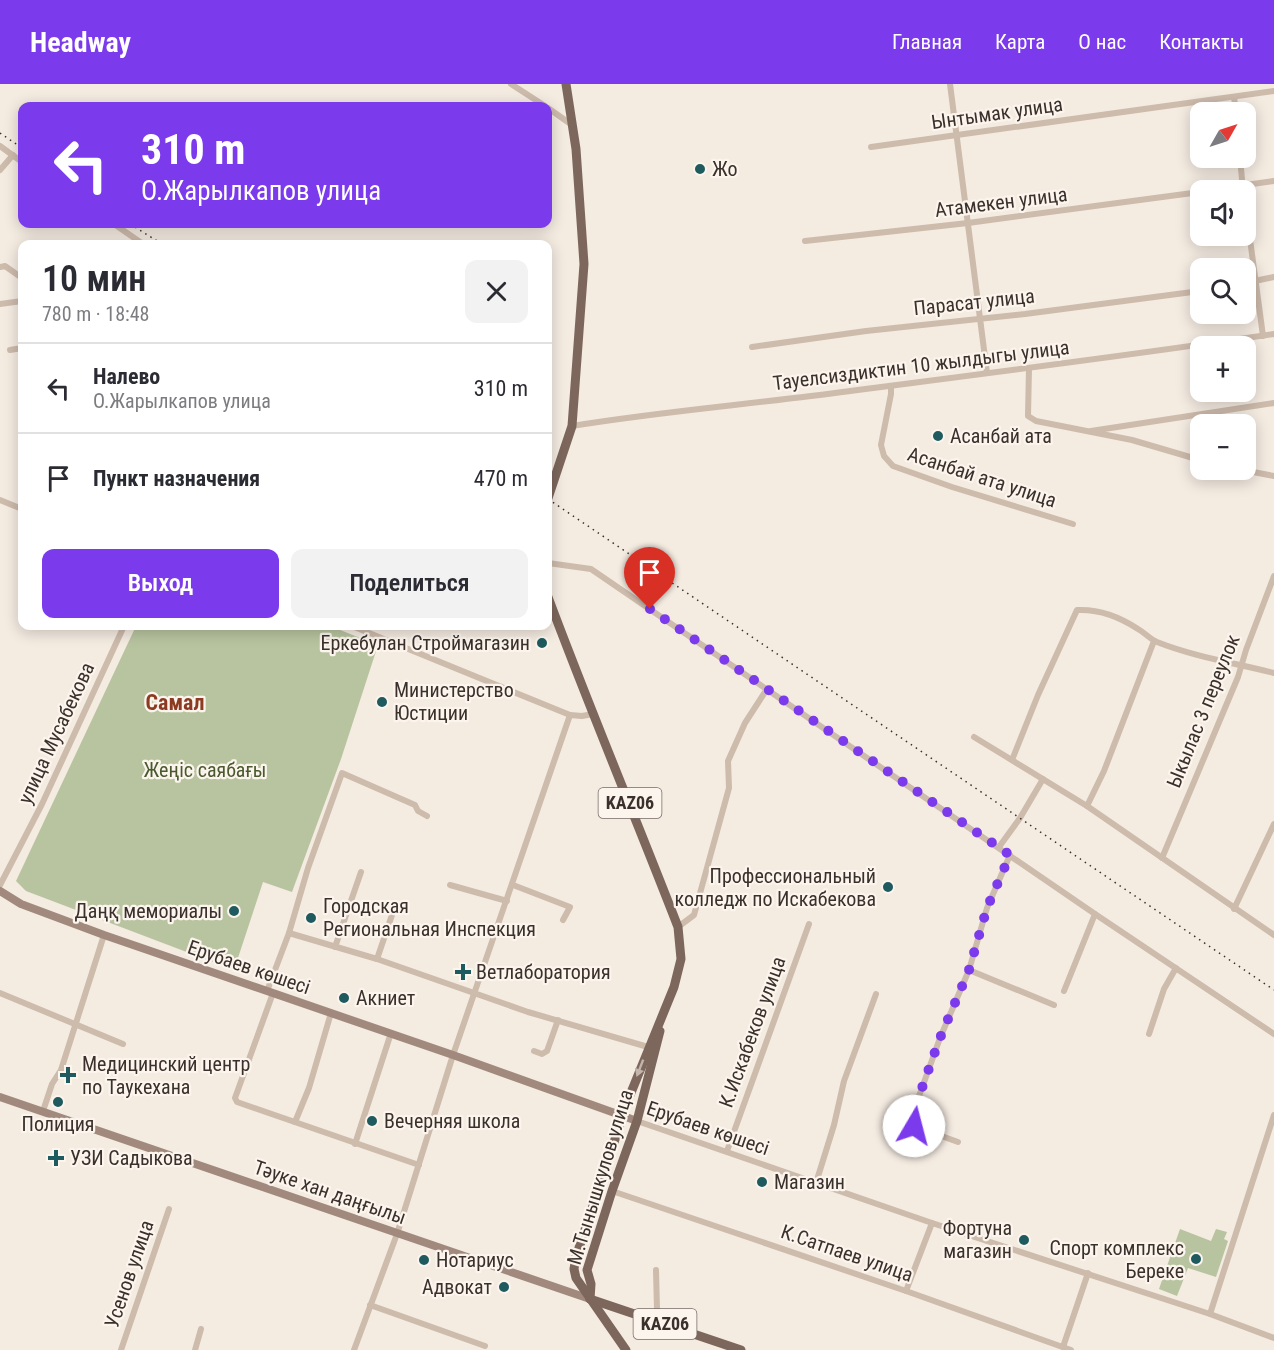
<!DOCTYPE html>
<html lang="ru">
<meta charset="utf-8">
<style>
body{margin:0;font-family:"Roboto Condensed",sans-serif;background:#f2f2f3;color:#2b2b33;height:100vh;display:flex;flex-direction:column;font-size:22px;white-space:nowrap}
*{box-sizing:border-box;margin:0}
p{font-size:20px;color:#7c7c81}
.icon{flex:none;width:33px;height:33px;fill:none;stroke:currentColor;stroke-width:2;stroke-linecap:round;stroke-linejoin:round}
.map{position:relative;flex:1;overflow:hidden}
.panel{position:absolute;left:18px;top:156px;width:534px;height:390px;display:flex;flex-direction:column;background:#fff;border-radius:12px;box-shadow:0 3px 15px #0003}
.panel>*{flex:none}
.banner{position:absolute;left:18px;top:18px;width:534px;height:126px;border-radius:12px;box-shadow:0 3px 15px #0003;background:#7c3aed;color:#fff;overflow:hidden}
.needle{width:39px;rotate:51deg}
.fabs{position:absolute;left:1190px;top:18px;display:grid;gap:12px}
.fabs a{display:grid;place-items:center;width:66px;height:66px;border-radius:12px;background:#fff;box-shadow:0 3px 15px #0003;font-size:30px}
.pin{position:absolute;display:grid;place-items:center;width:51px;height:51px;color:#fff;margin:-62px -26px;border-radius:50% 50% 50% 0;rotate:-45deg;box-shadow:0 0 6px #0007}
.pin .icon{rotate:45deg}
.me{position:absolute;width:66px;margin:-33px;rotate:8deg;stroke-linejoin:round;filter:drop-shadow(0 0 4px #0008)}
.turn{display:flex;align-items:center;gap:21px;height:126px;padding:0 24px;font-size:27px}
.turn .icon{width:78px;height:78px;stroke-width:2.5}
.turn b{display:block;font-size:42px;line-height:51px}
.round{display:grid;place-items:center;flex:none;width:63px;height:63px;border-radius:12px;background:#f2f2f3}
.summary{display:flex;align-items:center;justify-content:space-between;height:102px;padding:0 24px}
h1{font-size:36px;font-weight:600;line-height:45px}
.action{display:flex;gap:12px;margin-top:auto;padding:12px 24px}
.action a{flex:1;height:69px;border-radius:12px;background:#7c3aed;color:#fff;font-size:24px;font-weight:600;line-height:69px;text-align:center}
.action a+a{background:#f2f2f3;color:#2b2b33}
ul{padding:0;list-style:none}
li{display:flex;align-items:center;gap:18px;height:90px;padding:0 24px;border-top:2px solid #e1e1e2}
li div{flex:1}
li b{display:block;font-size:22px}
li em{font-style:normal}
header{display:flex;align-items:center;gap:36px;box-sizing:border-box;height:84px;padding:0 30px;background:#7c3aed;color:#fff}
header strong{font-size:28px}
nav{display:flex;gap:33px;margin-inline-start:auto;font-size:21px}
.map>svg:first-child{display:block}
.green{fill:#b8c4a0}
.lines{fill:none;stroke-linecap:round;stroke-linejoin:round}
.street{stroke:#cdbbac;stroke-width:6}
.secondary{stroke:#a18a7d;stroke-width:8}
.primary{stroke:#7d675c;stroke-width:9}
.rail{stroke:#3b302b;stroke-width:1.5;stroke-dasharray:1.5 4.5;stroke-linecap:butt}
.oneway{fill:#c2b5ac}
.route{stroke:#7c3aed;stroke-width:10;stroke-dasharray:0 18}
.poi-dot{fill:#1f5a5e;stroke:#fbf5ee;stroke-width:2}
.labels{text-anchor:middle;stroke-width:4.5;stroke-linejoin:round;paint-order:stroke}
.shield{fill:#fbf5ee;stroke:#756b66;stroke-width:1.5}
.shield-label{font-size:18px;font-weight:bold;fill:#3b302b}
.street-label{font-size:20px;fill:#3b302b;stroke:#fbf5ee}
.poi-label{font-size:20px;fill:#3b302b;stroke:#fbf5ee;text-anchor:start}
.park-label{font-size:20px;fill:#4a5a2e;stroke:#fbf5ee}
.quarter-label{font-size:22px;font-weight:bold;fill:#8c3b22;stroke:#fbf5ee}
</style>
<header>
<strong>Headway</strong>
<nav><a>Главная</a><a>Карта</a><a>О нас</a><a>Контакты</a></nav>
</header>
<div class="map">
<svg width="1274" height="1266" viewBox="0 0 1274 1266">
<rect width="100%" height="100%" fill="#f4ebe1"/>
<g class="green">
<path d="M136,542H330L378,561L341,675L292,808L263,798L234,886L26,807L16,797Z"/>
<path d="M1180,1145L1211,1157L1216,1145L1227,1148L1224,1155L1228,1157L1216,1193L1188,1184L1177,1212L1159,1205Z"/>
</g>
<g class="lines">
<g class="street">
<path d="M511,0L545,22"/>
<path d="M950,0L987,289"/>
<path d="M1234,13L1236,28"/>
<path d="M548,24L572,41"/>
<path d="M0,62L22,78"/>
<path d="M871,63L1274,7"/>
<path d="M1240,74L1243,106"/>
<path d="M0,86L13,71"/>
<path d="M1210,106L1274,97"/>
<path d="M1245,118L1263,252"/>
<path d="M114,140L143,160"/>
<path d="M805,157L968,139L1200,108"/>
<path d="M0,183L5,182L22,194"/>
<path d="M1245,199L1274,193"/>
<path d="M0,220L22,217"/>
<path d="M752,263L866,247L1025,230L1200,207"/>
<path d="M10,266L22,264"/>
<path d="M1029,284L1028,332L1036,337L1132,356L1200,376"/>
<path d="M891,302V310L881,361L884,372L893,382L952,403L1073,440"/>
<path d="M572,342C651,329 731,322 811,312C965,292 1120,273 1274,250"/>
<path d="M1091,347L1274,319"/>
<path d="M1243,386L1274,392"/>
<path d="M0,416L22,425"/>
<path d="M548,479L591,485L1095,830L1274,950"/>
<path d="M352,542L570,631"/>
<path d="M974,653L1087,722L1274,851"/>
<path d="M1012,676L1038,611L1077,526C1099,525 1120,533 1138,545C1145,549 1150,555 1157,558C1195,573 1235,579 1274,589"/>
<path d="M1087,722L1104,687L1154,557"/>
<path d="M999,763L1020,734L1043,695"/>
<path d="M1162,774L1238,593L1246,566L1274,492"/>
<path d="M0,801L42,720L124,542"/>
<path d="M450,801L507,817"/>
<path d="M513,801L570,823L563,836"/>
<path d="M1234,825L1274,740"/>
<path d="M678,843L694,831L729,704L728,677L745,639L767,605"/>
<path d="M289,849L377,875L528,928L648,963"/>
<path d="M335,863L361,788"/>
<path d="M377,875L392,831"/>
<path d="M969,886L1054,921"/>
<path d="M267,907L289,849L308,784L342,689L415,721L418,727L427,732"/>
<path d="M1064,907L1095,830"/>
<path d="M0,909L123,960"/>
<path d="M273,909L235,1014L237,1018L419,1081"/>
<path d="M1149,950L1164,905L1176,884"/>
<path d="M534,967L542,970L547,967L558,936"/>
<path d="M43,1027L52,1000L61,986L104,851"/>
<path d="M637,1037L932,1139L1210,1230L1274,1254"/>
<path d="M295,1038L309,1004L331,929"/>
<path d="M958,1058L914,1042V1026L940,954L969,886L987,824L1010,771"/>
<path d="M355,1060L391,949"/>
<path d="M727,1067L809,840"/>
<path d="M816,1099L834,1041L844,997L876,910"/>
<path d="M612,1107L906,1207L1071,1266"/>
<path d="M906,1207L932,1139"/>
<path d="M370,1221L485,1262"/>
<path d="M1210,1230L1274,1031"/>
<path d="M654,1236L657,1225L656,1186"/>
<path d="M1063,1263L1088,1189"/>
<path d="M121,1266L169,1125"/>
<path d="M195,1266L201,1245"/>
<path d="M354,1266L397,1150L453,971L570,631L582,632L593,630"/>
</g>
<g class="secondary">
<path d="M0,807L21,820L104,851L453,971L637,1037"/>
<path d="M0,1013L590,1215"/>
</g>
<g class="primary">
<path d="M548,414L572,342L584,180L576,65L566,0"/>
<path d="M548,513C589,623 635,732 678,843L681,875L674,903L628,1016L576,1173L574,1185L576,1194L626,1266"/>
<path d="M590,1215L591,1200L587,1186L612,1107L637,1037L660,947"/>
<path d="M590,1215L741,1266"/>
</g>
<g class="rail">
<path d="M0,49L22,64"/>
<path d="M130,140L162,160"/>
<path d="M548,415L1274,906"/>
</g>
</g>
<defs><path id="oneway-solid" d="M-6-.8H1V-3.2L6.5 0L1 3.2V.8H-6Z" transform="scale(1.5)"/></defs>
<use class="oneway" href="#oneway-solid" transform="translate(640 984) rotate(111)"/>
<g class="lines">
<path class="route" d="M650,525L1010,771L987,824L969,886L940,954L914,1026V1042"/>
</g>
<g class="poi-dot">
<circle cx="700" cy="85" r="6"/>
<circle cx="938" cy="352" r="6"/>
<circle cx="542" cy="559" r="6"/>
<circle cx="382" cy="618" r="6"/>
<circle cx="888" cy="803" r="6"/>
<circle cx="234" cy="827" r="6"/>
<circle cx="311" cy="834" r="6"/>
<path d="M460 879h6v6h6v6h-6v6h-6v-6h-6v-6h6z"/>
<circle cx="344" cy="914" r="6"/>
<path d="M65 982h6v6h6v6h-6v6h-6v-6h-6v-6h6z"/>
<circle cx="58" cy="1018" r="6"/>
<circle cx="372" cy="1037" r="6"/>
<path d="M53 1065h6v6h6v6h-6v6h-6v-6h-6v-6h6z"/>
<circle cx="762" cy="1098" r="6"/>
<circle cx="1024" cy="1156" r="6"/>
<circle cx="1196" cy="1175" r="6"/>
<circle cx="424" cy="1176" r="6"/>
<circle cx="504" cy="1203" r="6"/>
</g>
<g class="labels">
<g class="shield">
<rect x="598.5" y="704" width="63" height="30" rx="4.5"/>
<rect x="633.5" y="1225" width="63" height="30" rx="4.5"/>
</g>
<g class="shield-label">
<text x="630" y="725">KАZ06</text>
<text x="665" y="1246">KАZ06</text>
</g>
<g class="street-label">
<text transform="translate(997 29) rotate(-8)" y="7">Ынтымак улица</text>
<text transform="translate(1001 118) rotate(-7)" y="7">Атамекен улица</text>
<text transform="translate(974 218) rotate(-6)" y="7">Парасат улица</text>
<text transform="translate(921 281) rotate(-7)" y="7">Тауелсиздиктин 10 жылдыгы улица</text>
<text transform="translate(982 393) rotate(18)" y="7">Асанбай ата улица</text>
<text transform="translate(1203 627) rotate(-68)" y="7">Ыкылас 3 переулок</text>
<text transform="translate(56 649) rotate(-65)" y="7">улица Мусабекова</text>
<text transform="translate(249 883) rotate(19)" y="7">Ерубаев көшесі</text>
<text transform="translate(752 948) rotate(-70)" y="7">К.Искабеков улица</text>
<text transform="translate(708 1044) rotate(19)" y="7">Ерубаев көшесі</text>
<text transform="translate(600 1093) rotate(-73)" y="7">М.Тынышкулов улица</text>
<text transform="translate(330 1108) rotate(19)" y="7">Тәуке хан даңғылы</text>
<text transform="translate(847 1169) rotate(19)" y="7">К.Сатпаев улица</text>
<text transform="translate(129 1190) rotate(-71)" y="7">Усенов улица</text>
</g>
<g class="poi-label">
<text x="712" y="92">Жо</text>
<text x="950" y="359">Асанбай ата</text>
<text x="530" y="566" text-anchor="end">Еркебулан Строймагазин</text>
<text x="394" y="613">Министерство<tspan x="394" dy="23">Юстиции</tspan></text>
<text x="876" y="799" text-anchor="end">Профессиональный<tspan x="876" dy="23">колледж по Искабекова</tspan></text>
<text x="323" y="829">Городская<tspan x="323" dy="23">Региональная Инспекция</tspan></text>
<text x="222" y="834" text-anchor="end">Даңқ мемориалы</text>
<text x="476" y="895">Ветлаборатория</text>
<text x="356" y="921">Акниет</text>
<text x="82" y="987">Медицинский центр<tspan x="82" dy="23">по Таукехана</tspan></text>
<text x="384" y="1044">Вечерняя школа</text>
<text x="58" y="1047" text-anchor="middle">Полиция</text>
<text x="70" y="1081">УЗИ Садыкова</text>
<text x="774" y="1105">Магазин</text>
<text x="1012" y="1151" text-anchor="end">Фортуна<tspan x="1012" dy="23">магазин</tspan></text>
<text x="1184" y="1171" text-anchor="end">Спорт комплекс<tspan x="1184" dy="23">Береке</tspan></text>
<text x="436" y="1183">Нотариус</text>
<text x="492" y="1210" text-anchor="end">Адвокат</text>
</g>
<g class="park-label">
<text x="205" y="693">Жеңіс саябағы</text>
</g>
<g class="quarter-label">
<text x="175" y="626">Самал</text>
</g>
</g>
</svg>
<div class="fabs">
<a><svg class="needle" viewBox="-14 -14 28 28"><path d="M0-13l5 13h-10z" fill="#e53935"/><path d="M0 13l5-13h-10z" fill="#7c7c81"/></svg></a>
<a><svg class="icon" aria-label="sound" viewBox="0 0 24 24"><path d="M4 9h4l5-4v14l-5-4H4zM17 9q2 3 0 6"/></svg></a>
<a><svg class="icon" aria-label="search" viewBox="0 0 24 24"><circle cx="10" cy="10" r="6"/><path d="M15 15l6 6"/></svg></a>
<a>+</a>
<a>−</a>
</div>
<div class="pin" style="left:650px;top:525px;background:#d93025"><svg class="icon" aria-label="arrive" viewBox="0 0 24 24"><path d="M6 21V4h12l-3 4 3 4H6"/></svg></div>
<svg class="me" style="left:914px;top:1042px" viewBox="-20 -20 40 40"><circle r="19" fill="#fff"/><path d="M0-13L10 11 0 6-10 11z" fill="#7c3aed"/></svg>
<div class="banner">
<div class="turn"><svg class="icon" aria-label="left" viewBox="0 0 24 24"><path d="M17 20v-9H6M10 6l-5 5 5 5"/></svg><div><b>310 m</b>О.Жарылкапов улица</div></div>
</div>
<section class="panel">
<div class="summary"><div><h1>10 мин</h1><p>780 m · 18:48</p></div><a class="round"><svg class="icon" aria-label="close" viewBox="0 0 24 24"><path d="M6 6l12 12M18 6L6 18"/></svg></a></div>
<ul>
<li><svg class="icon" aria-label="left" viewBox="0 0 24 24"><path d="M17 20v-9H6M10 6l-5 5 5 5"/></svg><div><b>Налево</b><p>О.Жарылкапов улица</p></div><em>310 m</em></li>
<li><svg class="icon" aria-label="arrive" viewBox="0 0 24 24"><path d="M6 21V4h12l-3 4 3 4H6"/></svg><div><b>Пункт назначения</b></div><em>470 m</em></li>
</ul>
<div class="action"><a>Выход</a><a>Поделиться</a></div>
</section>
</div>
